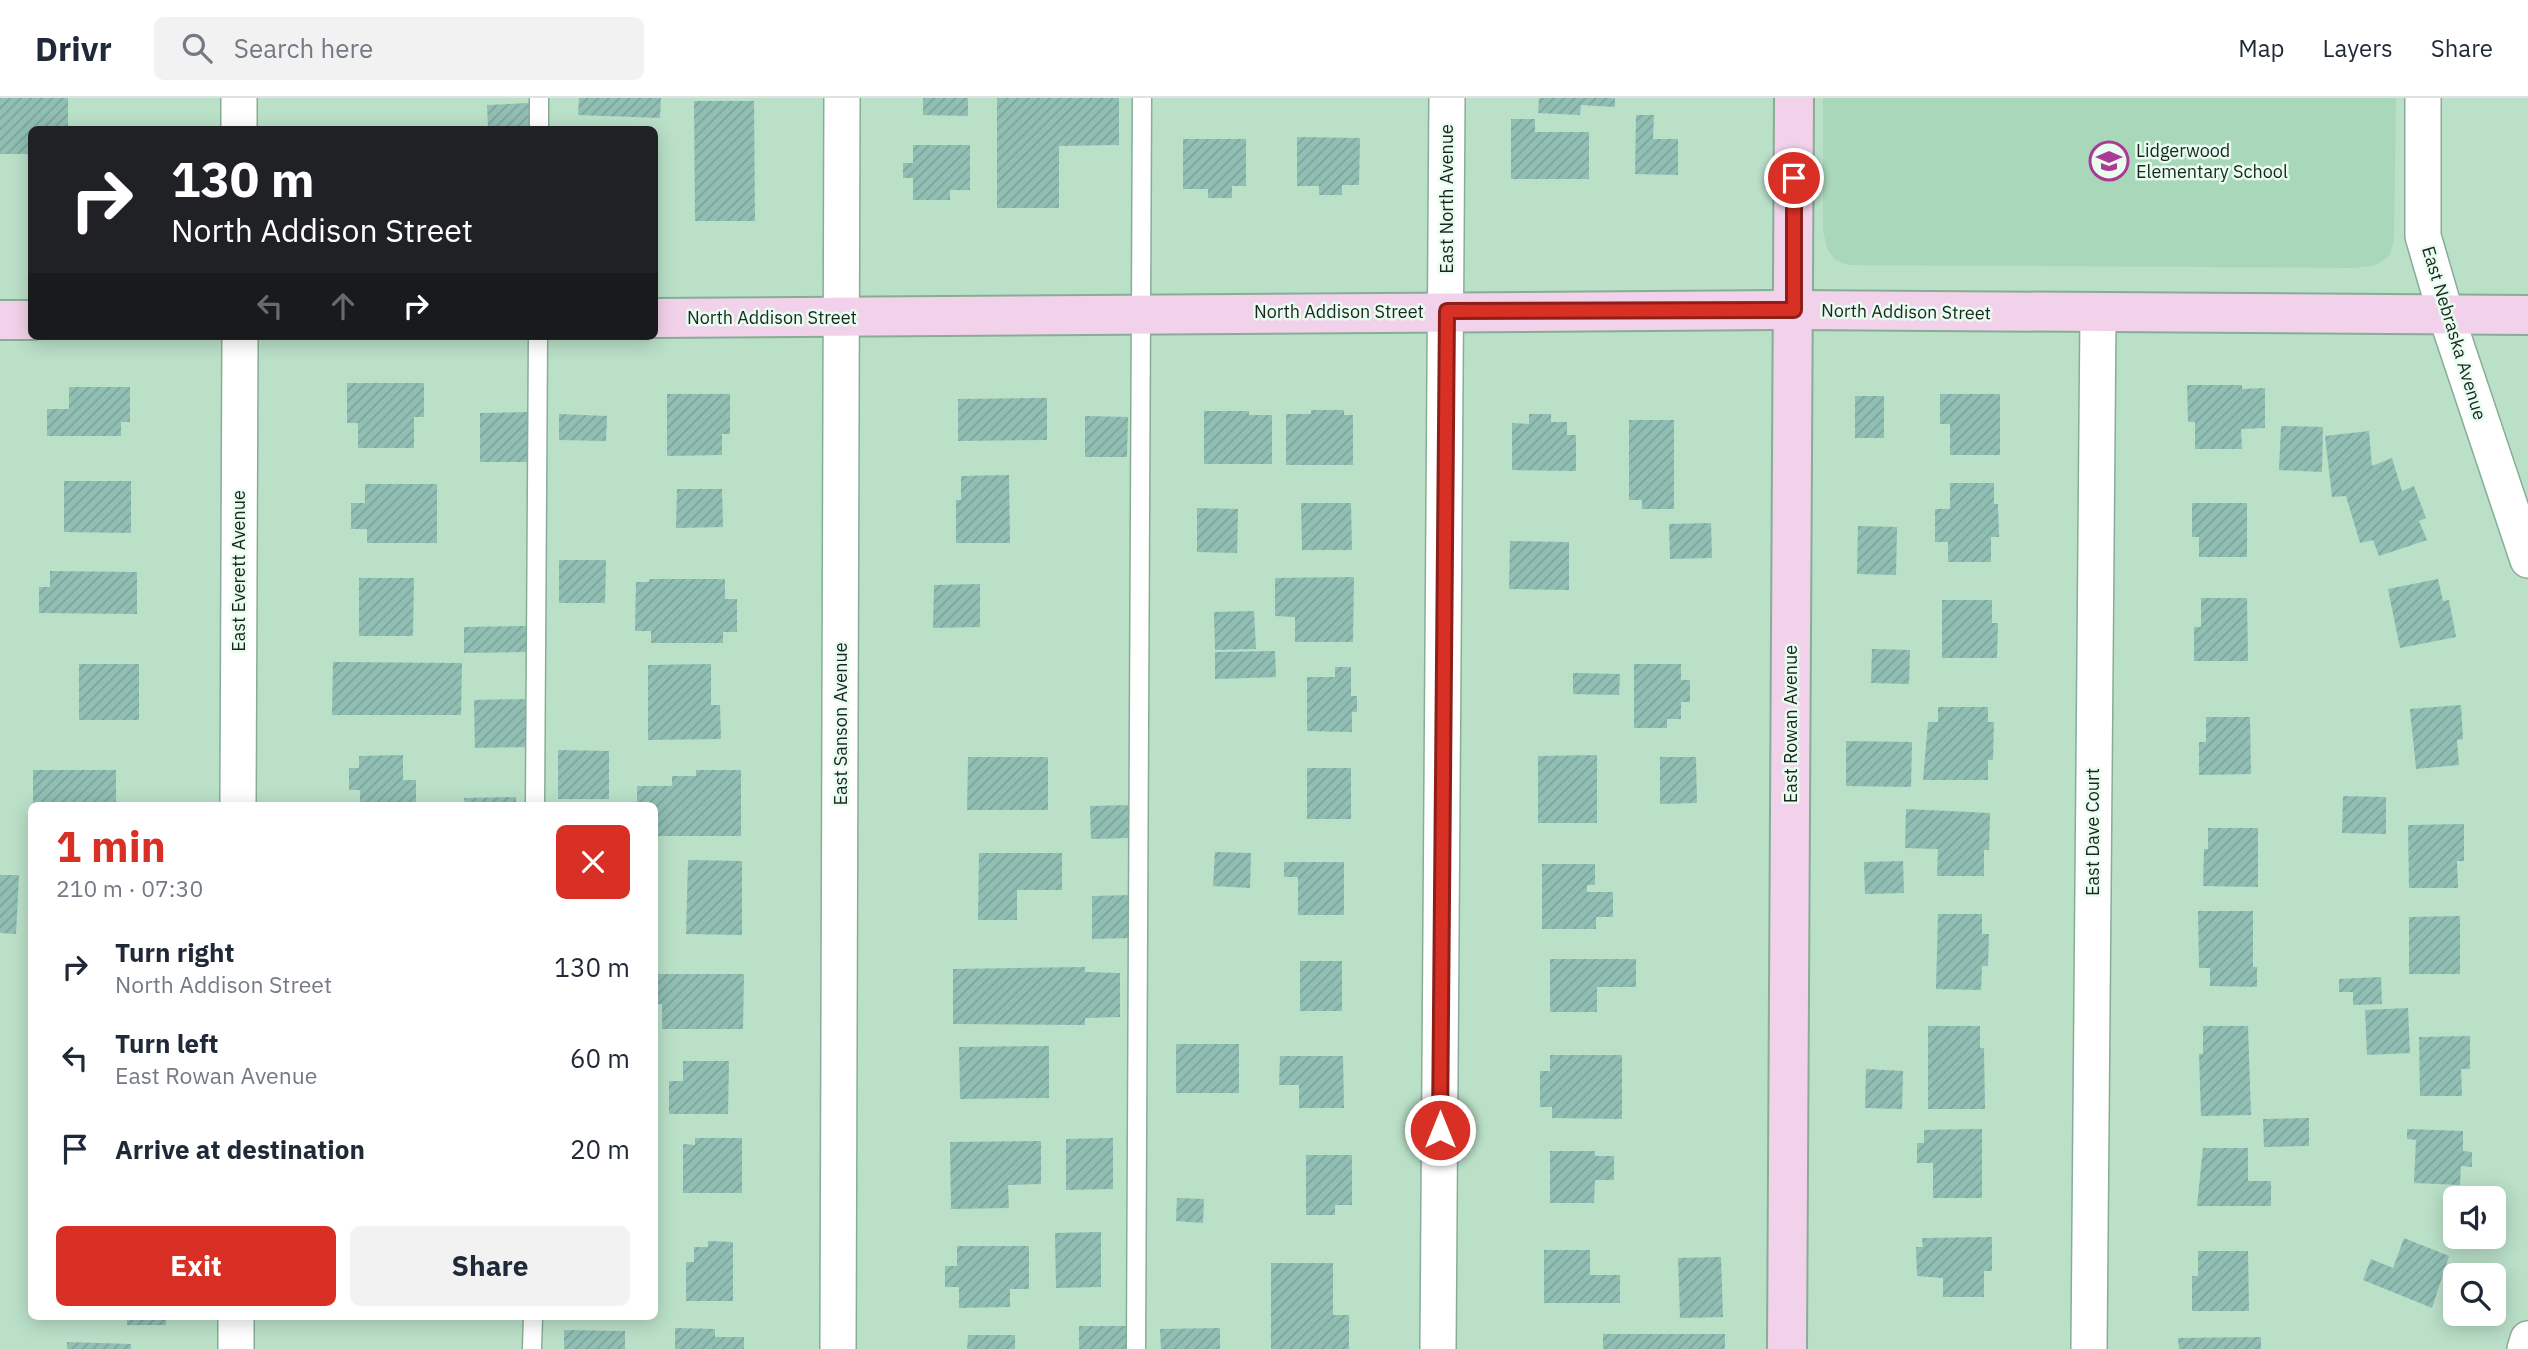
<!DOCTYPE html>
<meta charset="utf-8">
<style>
body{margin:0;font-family:"IBM Plex Sans",sans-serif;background:#f2f2f3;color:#1f2937;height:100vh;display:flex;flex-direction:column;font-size:26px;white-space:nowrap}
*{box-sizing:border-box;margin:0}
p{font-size:23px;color:#747a83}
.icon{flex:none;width:38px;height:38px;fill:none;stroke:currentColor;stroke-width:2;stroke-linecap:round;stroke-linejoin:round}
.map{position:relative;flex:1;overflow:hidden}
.sheet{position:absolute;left:28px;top:704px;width:630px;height:518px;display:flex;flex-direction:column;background:#fff;border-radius:10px;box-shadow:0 4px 18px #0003}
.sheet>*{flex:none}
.guide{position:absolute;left:28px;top:28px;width:630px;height:214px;border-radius:10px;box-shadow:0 4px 18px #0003;background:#202124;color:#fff;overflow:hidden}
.controls{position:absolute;left:2443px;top:1088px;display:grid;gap:14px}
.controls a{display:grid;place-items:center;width:63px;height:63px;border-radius:10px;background:#fff;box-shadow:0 4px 18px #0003;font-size:35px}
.pin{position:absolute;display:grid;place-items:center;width:60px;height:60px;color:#fff;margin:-30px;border:4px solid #fff;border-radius:50%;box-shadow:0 2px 7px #0007}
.me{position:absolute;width:77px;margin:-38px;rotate:0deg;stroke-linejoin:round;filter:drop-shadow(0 0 5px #0008)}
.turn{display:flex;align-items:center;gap:24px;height:147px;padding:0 28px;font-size:32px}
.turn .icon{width:91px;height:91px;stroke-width:2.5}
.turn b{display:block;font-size:49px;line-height:60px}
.lanes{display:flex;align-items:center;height:66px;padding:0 28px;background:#0003;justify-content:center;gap:35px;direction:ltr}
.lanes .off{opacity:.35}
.round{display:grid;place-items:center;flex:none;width:74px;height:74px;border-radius:10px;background:#f2f2f3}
.headline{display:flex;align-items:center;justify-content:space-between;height:119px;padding:0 28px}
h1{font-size:42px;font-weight:700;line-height:52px;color:#d93025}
.cta{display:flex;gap:14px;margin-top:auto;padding:14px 28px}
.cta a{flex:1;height:80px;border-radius:10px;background:#d93025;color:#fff;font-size:28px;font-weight:700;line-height:80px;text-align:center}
.cta a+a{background:#f2f2f3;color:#1f2937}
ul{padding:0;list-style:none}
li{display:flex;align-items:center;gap:21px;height:91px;padding:0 28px}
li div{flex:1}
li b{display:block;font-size:26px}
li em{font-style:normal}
header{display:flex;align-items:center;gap:42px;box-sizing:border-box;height:98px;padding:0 35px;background:#fff;border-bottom:2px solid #e0e1e3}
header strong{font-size:33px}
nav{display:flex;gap:38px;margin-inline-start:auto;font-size:24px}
.search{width:490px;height:63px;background:#f2f2f3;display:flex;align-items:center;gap:18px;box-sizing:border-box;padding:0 24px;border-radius:10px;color:#747a83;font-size:26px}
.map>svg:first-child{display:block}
.built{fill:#a9d7ba}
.building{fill:url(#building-hatch)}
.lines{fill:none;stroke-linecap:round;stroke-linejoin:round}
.lane-casing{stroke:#88ad96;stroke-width:21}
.street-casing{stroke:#88ad96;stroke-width:38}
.secondary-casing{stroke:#88ad96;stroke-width:42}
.lane{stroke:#fff;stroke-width:18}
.street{stroke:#fff;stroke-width:35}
.secondary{stroke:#f2d2ea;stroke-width:38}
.route-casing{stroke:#8d1f18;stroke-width:18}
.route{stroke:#d93025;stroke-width:12}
.labels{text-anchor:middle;stroke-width:5;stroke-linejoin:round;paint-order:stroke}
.poi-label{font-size:18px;fill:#19271f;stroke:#e9fcf0;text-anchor:start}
.street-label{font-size:18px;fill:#19271f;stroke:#e9fcf0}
</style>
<header>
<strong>Drivr</strong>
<div class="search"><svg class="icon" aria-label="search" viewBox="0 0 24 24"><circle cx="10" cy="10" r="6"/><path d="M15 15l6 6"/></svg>Search here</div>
<nav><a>Map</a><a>Layers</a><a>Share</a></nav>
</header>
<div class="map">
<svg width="2528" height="1251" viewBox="0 0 2528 1251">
<defs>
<pattern id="building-hatch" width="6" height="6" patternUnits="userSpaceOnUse" patternTransform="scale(1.75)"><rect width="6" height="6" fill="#91bfb4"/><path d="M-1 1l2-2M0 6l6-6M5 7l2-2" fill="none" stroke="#7ca49a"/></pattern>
</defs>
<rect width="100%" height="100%" fill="#bae0c8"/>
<path class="built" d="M1823,0H2396L2394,143L2389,158L2376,167L2355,170L1849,167L1835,162L1827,150L1823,133Z"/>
<g class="building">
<path d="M0,0H68V32H32V56H0Z"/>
<path d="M579,0H661L660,20L578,17Z"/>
<path d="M923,0H968V18L923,17Z"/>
<path d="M997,0H1119V47L1059,48V110H997Z"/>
<path d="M1539,0H1615V9L1581,7L1580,17L1538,15Z"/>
<path d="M694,3H754L755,123H695Z"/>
<path d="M529,5L530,32H488L487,7Z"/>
<path d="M1636,17H1654L1653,41H1678V77L1635,76Z"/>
<path d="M1511,21H1535V34H1589V81H1511Z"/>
<path d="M1297,39L1360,40L1359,87H1342V97H1319V88H1297Z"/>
<path d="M1183,41H1246V88H1232V100H1208V91H1183Z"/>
<path d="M913,47H970V92H950V102H913V80H903V65H913Z"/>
<path d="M347,285H424V319H414V350H358V325H347Z"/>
<path d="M2187,287H2242V291L2265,290V330L2241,331L2242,351H2195V324H2188Z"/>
<path d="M69,289H130V324H121V338H47V311H69Z"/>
<path d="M667,296H730V336H722V357L667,358Z"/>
<path d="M1940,296H2000V357H1950V326H1940Z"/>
<rect x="1855" y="298" width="29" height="42"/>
<path d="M1047,300V342L958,343V301Z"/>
<path d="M1311,312H1344V317H1353V367H1286V316H1311Z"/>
<path d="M1204,313H1249V317H1272V366H1204Z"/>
<path d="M529,314V364H480V315Z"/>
<path d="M559,316L607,318L606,343L559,342Z"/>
<path d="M1529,316H1551V324H1567V337H1576V373L1512,372V325L1529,326Z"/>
<path d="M1085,318L1128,319L1127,359H1085Z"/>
<path d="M1629,322H1674V411H1642V402H1629Z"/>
<path d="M2281,328L2323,329L2322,374L2279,372Z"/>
<path d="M2369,333L2372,368L2392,360L2402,393L2414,388L2426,420L2419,423L2427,442L2379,458L2373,442L2360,445L2346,398L2332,399L2325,338Z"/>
<path d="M1009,377L1010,445H956V402H961V378Z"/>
<path d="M64,383H131V435L64,434Z"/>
<path d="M1950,385H1994V406H1998L1999,439H1991V464H1948V444H1935V411H1950Z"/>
<path d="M365,386H437V445H367V431H351V405H365Z"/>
<path d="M677,391H722L723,429L676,430Z"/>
<path d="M1301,405H1351L1352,452H1302Z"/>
<path d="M2192,405H2247V459H2199V439H2192Z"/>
<path d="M1197,410L1238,411L1237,455L1197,454Z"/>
<path d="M1711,425L1712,460L1670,461L1669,426Z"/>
<path d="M1858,428L1897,429L1896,477L1857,476Z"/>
<path d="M1510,443L1569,444V492L1509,491Z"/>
<path d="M559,462H606L605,505H559Z"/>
<path d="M50,473L137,474V516L39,515V489H50Z"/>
<path d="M1354,479L1353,544H1295V519L1275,518V480Z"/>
<path d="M359,480H414L413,538H359Z"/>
<path d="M649,481H725V501H737V534H723V545H651V533H635L636,484H649Z"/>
<path d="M2438,481L2443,503L2449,502L2456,539L2400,550L2388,491Z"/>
<path d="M980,486V529L933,530L934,487Z"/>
<path d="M2201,500H2247L2248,563H2194V529H2201Z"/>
<path d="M1942,502H1992V525H1998L1997,560H1942Z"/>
<path d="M1254,513L1256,551L1215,552L1214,514Z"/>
<path d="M526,528L527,554L464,555V529Z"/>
<path d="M1872,551L1910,552L1909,586L1871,585Z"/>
<path d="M1275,553L1276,579L1215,581V554Z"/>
<path d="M333,564L462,565L461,617H332Z"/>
<rect x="79" y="566" width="60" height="56"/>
<path d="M711,566V607H720L721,641L648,642V567Z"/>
<path d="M1634,566H1681V582H1690V604H1681V621H1667V630H1634Z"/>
<path d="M1335,569H1351V598H1357V614H1352V634L1307,633V579H1335Z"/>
<path d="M1573,575L1620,576L1619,597L1573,596Z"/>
<path d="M529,601V649L475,650L474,602Z"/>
<path d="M2461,607L2463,641L2457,642L2459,667L2416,671L2410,611Z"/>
<path d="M1938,609H1988V624H1994L1993,662H1988V682H1923L1928,624H1938Z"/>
<path d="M2206,619H2250L2251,676L2199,677V644H2206Z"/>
<path d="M1846,643L1912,644L1911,689L1846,688Z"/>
<path d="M558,652L609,653V701H558Z"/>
<path d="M403,657V682H416V707L360,705V692H349V670H359V658Z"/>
<path d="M1597,657V725H1538V658Z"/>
<path d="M968,659H1048V712H967Z"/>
<path d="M1660,659H1696L1697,705L1660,706Z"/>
<rect x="1307" y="670" width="44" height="51"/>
<rect x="33" y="672" width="83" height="35"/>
<path d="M696,672H741V738H654V707H637V688H672V678H696Z"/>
<path d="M2343,698L2386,699V736L2342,735Z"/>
<path d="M516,699V707H465L464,700Z"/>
<path d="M1128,707L1129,740L1091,741L1090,708Z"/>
<path d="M1906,711L1990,715L1989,752H1984V778H1937L1938,751L1905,750Z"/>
<path d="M2464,726V763H2457L2458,790H2409L2408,727Z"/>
<path d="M2208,730H2258V789L2203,788L2204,751H2208Z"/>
<path d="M1215,754L1251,755L1250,790L1213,788Z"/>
<path d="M979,755H1062V792H1017V822H978Z"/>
<path d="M688,762L742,763V837L686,836Z"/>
<path d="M1903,763L1904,795L1865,796L1864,764Z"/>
<path d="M1284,764H1344V817H1298V779H1284Z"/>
<path d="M1542,766H1595V787H1587V794H1613V819H1596V831H1542Z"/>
<path d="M0,777H19L16,836L0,835Z"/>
<path d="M1132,797V840L1092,841V798Z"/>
<path d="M2198,813H2253V869H2257V889L2210,888V870H2199Z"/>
<path d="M1938,816H1982V836H1989L1988,868H1982L1981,892L1936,891Z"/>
<path d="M2460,818V876H2409V819Z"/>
<path d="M1550,861H1636V889H1597V914H1550Z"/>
<rect x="1300" y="863" width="42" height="50"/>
<path d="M1085,869V874L1120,875V919L1085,920V927L953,926V871Z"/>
<path d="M655,876H744L743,931H662V906H655Z"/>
<path d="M2381,879L2382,906L2353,907V894H2339V881Z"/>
<path d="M2408,910L2410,955L2367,957L2365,912Z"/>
<path d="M1928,928H1980V950H1984L1985,1011H1928Z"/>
<path d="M2203,928H2248L2251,1017L2201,1018L2199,956H2203Z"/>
<path d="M2470,938V971H2461L2462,998H2420L2419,939Z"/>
<rect x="1176" y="946" width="63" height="49"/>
<path d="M1049,948V1000L960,1001L959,949Z"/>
<path d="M1550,957H1622V1021L1552,1020V1009H1540V973H1550Z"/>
<path d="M1280,958H1343L1344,1010H1299V987H1279Z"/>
<path d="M683,963H729L728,1016H669V983H683Z"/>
<path d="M1866,971L1903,973L1902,1011L1865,1010Z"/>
<path d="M2309,1020V1048L2264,1049L2263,1021Z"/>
<path d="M1982,1031V1100H1933V1065H1917V1045H1924V1032Z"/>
<path d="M2407,1031L2463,1033V1053L2472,1054V1069L2461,1068L2460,1087L2414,1085L2416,1042L2407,1041Z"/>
<path d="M695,1040H742V1095H683V1046L695,1047Z"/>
<path d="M1113,1040V1091L1066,1092V1041Z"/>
<path d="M1041,1043V1086L1008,1087L1009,1110L951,1111L950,1044Z"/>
<path d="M2203,1050H2248V1083H2271V1108H2197Z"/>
<path d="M1550,1053H1595V1058H1614V1082H1595L1594,1105H1550Z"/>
<path d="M1306,1057H1352V1107H1335V1117H1306Z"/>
<path d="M1177,1100L1204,1101L1203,1125L1176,1123Z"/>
<path d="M1101,1134V1189L1056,1190L1055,1135Z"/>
<path d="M1992,1139V1173H1984V1199H1943V1180L1917,1178L1916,1149H1923L1922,1140Z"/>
<path d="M2404,1140L2449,1158L2432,1210L2363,1182L2371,1161L2393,1170Z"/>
<path d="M708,1143L733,1144V1203H686V1164H694V1149H708Z"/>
<path d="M957,1148H1029V1191H1010V1209L959,1210V1189H945V1168H957Z"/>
<path d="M1544,1152H1590V1177H1620V1205H1544Z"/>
<path d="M2198,1153H2248L2249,1213H2192V1178H2198Z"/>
<path d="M1721,1159L1723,1219L1680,1220L1678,1160Z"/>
<path d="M1271,1165H1333V1217H1349V1251H1271Z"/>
<rect x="127" y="1218" width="39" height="9"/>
<rect x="1079" y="1228" width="52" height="23"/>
<path d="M675,1230L715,1231V1239H744V1251H675Z"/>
<path d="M1220,1230V1251H1161L1160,1231Z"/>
<path d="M564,1232L625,1233V1251H564Z"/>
<rect x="1603" y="1236" width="122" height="15"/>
<path d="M968,1237H1015V1251H967Z"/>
<path d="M2261,1239V1251H2179L2178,1240Z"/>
<path d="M67,1244L131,1246V1251H67Z"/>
</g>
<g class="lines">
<defs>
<g id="lane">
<path d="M539,32V0"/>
<path d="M535,707L538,238"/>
<path d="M532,1251L533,1218"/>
<path d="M1136,1251L1142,0"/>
</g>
<g id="street">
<path d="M239,0V32"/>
<path d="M2423,0V138L2446,217L2528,462"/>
<path d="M238,707L240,238"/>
<path d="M236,1251V1218"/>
<path d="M838,1251L842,0"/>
<path d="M1438,1251L1447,0"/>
<path d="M2089,1251L2098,216"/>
<path d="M2525,1251L2528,1241"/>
</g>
<g id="secondary">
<path d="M654,220L1794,212L2528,217"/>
<path d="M0,222H32"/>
<path d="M1787,1251L1794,0"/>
</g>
</defs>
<use href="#lane" class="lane-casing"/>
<use href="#street" class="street-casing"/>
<use href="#secondary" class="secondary-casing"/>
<use href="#lane" class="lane"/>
<use href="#street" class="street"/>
<use href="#secondary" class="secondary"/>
</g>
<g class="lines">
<defs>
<path id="route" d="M1440,1032L1447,213L1794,212V80"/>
</defs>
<use href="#route" class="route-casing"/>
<use href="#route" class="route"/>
</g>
<defs>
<symbol id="school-ring" viewBox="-11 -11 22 22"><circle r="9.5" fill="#e9fcf0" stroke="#ac3994" stroke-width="1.5"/><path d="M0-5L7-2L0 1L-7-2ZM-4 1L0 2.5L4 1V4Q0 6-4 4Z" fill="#ac3994"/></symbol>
</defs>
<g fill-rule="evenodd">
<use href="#school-ring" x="2087" y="41" width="44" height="44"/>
</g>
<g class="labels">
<g class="poi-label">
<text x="2136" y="59">Lidgerwood<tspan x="2136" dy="21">Elementary School</tspan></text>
</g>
<g class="street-label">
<text transform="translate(1447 101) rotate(-90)" y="6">East North Avenue</text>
<text x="1339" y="220">North Addison Street</text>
<text transform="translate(1906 214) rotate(1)" y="6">North Addison Street</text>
<text x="772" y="226">North Addison Street</text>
<text transform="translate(2454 235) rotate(73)" y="6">East Nebraska Avenue</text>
<text transform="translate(239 473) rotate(-90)" y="6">East Everett Avenue</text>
<text transform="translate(841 626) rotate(-90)" y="6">East Sanson Avenue</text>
<text transform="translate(1791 626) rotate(-90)" y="6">East Rowan Avenue</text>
<text transform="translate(2093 734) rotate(-90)" y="6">East Dave Court</text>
</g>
</g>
</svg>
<div class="controls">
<a><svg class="icon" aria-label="sound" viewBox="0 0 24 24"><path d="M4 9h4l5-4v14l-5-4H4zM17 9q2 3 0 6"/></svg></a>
<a><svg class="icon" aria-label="search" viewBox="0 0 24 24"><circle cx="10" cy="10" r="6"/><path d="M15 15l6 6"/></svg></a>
</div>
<div class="pin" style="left:1794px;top:80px;background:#d93025"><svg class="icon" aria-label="arrive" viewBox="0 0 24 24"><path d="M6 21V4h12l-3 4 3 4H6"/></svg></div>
<svg class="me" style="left:1440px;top:1032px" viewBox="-20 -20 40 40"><circle r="17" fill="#d93025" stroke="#fff" stroke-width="3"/><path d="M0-11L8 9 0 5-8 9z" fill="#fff"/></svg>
<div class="guide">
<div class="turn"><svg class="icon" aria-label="right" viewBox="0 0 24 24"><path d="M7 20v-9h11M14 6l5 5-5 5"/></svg><div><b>130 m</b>North Addison Street</div></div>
<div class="lanes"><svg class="icon off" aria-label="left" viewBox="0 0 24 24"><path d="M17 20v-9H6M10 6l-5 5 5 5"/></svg><svg class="icon off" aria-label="ahead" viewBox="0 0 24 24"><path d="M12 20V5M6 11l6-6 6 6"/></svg><svg class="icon" aria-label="right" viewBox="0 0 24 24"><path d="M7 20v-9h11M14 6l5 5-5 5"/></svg></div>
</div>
<section class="sheet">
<div class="headline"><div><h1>1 min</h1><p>210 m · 07:30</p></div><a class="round" style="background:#d93025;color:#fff"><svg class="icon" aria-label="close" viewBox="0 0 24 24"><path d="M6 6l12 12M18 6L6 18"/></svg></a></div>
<ul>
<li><svg class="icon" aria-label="right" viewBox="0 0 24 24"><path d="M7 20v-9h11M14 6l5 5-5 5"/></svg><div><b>Turn right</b><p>North Addison Street</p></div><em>130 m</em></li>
<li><svg class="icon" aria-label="left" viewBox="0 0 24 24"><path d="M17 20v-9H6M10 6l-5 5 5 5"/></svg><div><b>Turn left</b><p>East Rowan Avenue</p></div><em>60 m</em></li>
<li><svg class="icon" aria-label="arrive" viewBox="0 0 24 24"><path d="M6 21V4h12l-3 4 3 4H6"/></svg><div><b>Arrive at destination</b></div><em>20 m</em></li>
</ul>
<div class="cta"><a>Exit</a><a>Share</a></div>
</section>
</div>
